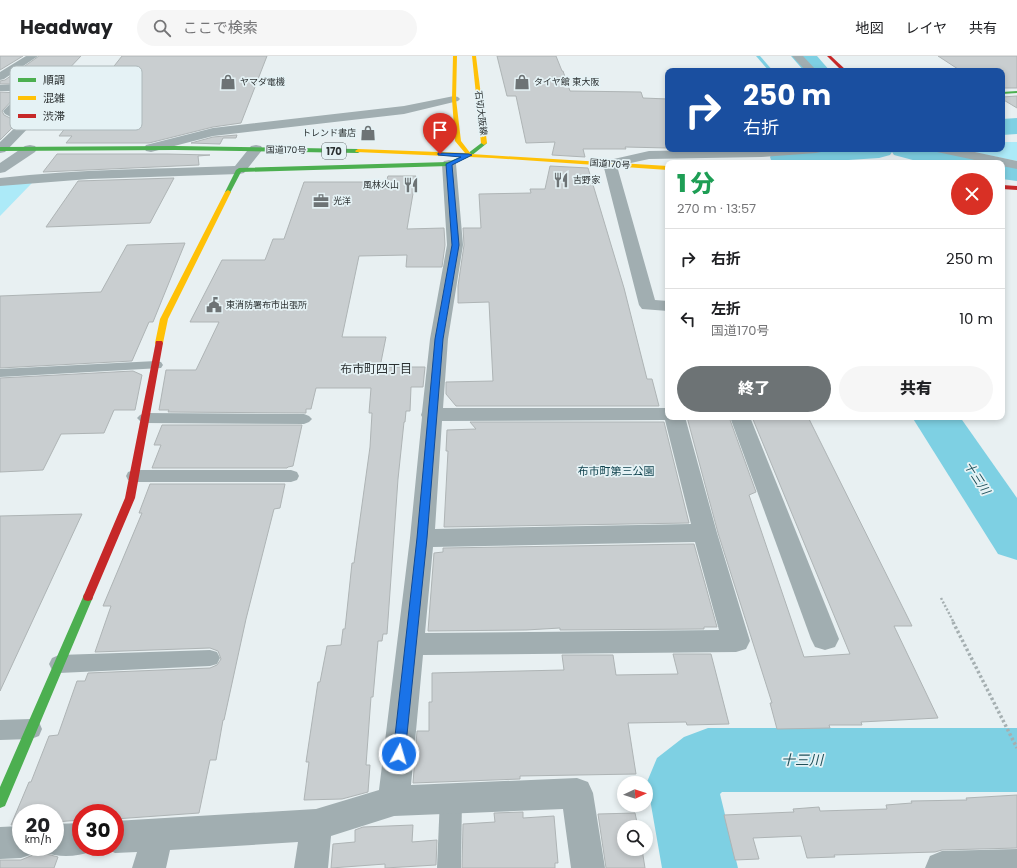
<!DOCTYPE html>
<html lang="ja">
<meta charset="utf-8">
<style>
body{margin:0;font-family:Poppins,"Noto Sans JP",sans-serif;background:#f6f6f6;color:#202124;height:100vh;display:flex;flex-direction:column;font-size:15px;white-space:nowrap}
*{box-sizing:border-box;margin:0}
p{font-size:13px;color:#757577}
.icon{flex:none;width:22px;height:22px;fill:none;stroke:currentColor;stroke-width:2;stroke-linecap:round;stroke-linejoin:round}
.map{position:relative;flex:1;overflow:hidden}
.details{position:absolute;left:665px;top:104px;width:340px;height:260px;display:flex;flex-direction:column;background:#fff;border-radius:8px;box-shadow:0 2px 6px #0003}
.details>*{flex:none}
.banner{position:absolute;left:665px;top:12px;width:340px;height:84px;border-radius:8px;box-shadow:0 2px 6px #0003;background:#1a4fa0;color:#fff;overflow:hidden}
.needle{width:26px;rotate:86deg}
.buttons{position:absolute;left:617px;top:720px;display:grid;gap:8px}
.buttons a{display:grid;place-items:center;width:36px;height:36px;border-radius:50%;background:#fff;box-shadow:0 2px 6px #0003;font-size:20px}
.speed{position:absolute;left:12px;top:748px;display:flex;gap:8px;font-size:20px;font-weight:700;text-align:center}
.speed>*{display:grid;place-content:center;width:52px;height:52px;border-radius:50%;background:#fff;box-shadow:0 2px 6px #0003;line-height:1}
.speed small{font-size:10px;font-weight:400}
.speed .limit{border:6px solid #d22;background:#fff;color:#111}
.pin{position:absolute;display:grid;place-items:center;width:34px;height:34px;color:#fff;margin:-41px -17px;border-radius:50% 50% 50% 0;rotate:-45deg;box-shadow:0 0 4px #0007}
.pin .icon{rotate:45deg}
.me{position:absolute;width:44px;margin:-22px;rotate:6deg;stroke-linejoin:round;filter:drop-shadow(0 0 3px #0008)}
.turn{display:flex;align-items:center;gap:14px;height:84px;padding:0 12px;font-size:18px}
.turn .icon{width:52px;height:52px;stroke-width:2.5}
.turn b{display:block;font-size:28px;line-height:34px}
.round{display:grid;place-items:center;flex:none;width:42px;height:42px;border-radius:21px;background:#f6f6f6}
.overview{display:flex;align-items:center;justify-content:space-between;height:68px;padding:0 12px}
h1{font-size:24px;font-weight:800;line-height:30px;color:#1e9e55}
.button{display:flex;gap:8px;margin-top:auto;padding:8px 12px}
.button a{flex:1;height:46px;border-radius:24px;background:#6d7375;color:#fff;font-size:16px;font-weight:800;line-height:46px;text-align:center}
.button a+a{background:#f6f6f6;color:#202124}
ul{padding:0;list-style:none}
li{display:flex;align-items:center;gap:12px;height:60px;padding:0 12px;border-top:1px solid #e0e0e0}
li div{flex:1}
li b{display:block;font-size:15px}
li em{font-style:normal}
header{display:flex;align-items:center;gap:24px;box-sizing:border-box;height:56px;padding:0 20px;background:#fff;border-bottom:1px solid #e0e0e0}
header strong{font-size:19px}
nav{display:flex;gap:22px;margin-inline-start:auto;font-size:14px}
.search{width:280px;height:36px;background:#f6f6f6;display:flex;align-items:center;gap:10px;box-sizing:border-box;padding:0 14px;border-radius:22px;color:#757577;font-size:15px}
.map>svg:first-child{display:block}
.green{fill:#aceaf8}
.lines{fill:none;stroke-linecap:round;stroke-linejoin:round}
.stream{fill:#7ed0e3;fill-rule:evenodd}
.river{fill:#7ed0e3;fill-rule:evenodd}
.building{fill:#c9ced0;stroke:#aeb4b5}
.path-far1{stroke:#a5afb1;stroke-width:2.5;stroke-dasharray:2 2;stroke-linecap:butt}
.path{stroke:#a5afb1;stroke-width:3.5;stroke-dasharray:2.5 2.5;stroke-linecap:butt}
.lane{fill:#a1aeb1;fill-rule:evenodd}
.street{fill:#a1aeb1;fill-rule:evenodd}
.fast{fill:#4caf50;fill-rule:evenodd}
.slow{fill:#ffc107;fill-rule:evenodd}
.jam{fill:#c62828;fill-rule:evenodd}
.route{fill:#1a73e8;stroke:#114b97}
.labels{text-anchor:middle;stroke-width:3.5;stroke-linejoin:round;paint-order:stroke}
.far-poi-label{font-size:9px;fill:#2b3031;stroke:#e5f2f5;text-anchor:start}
.far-street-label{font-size:9px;fill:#2b3031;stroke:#e5f2f5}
.shield{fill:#e5f2f5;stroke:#636a6c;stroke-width:1}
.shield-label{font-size:10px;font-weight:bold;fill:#2b3031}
.park-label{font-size:11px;fill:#0f424d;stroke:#e5f2f5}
.neighbourhood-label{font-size:12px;fill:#2b3031;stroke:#e5f2f5}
.water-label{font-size:12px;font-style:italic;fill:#1f505a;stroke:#e5f2f5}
.near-water-label{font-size:14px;font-style:italic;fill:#1f505a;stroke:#e5f2f5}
.key{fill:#e5f2f5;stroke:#adb8ba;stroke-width:1}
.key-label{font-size:11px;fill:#2b3031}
</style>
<header>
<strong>Headway</strong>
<div class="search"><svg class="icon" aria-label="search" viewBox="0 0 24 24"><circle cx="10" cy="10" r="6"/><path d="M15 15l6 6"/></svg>ここで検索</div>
<nav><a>地図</a><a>レイヤ</a><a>共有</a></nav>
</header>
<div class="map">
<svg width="1017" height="812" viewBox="0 0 1017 812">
<rect width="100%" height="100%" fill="#e8f0f2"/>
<g class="green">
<path d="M1002,86H1017V105L958,93H1002Z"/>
<path d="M32,127L0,160V128Z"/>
</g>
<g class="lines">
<path class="stream" d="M756,0H760L773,15H769Z"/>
<g class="river">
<path d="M791,0H817L830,15H804Z"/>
<path d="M1017,62V78L1002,79V63Z"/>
<path d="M780,93H944L980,101L984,107H924L894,99L892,96L890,99L879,102L802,107H772L770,101L774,95Z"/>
<path d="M1002,105L1017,107V125L1002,123V107H993Z"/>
<path d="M912,361H960L1017,442V504L998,498Z"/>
<path d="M708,672H1017V736H722L720,738L738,812H662L647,726L657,702L684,681Z"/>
</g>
</g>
<g class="building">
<path d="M0,0H23L0,14Z"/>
<path d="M39,0H81L27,57L20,54L35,38V36L23,28H0V25L5,24Z"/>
<path d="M122,0H267L241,67L213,71L149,87H66L72,80H59Z"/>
<path d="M497,0H556L562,15H563L570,35L641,36L643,42L668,43V92L625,91L626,93H583L585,101L552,99L555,86L526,87L516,40H507Z"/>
<path d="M938,0H1017V32H1002V15H961Z"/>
<path d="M0,36L19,37L2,55L4,59L18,66L0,84Z"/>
<path d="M1017,40V52L1002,43V41Z"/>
<path d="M237,79L236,82H223L220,88L191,87L213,81Z"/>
<path d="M57,98H167L210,99L198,100L199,109L43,116Z"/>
<path d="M550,110L588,112L624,232L647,323H652L659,350H456L446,338V326L493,325L489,246L458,247V230L464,189L463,172H481L479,138L531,137L530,133H545Z"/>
<path d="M388,120H416L407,173L444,172L445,189L442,211H406L407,199L359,200L342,281H386L380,311H425L423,331H411L410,355H406L405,366H404L398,423L387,578H383L382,585H378L373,641H371L366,709H370L368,736L342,743L304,744L309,706H306L318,626H320L327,590L341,589L343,573H345L352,507H354L356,492L370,391L372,357H369L371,332H316L311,353H306V357L168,356L169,354H159L166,314H196L219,266H190L222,204H265L273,183H284L304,126H386Z"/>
<path d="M174,122L150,167L46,171L78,125Z"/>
<path d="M185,187L153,266H149L132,305L0,312V240L101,236L127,189Z"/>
<path d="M133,315L142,319L135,354H114L104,377L61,378L43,414L0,416V322Z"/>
<path d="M687,361H729L756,436L749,439L804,601L850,598L752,361H808L912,570H894L938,662L861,666L862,669H829L830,672L777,673L770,647H772L718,477Z"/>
<path d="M470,366H664L689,467L444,471L448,395H446L447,374L476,373Z"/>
<path d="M162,369H302L293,410L288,411L287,412H152L161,389H154Z"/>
<path d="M150,428H285L280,452L274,453L246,563L224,664H223L216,704H210L199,757L115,763V757H81V764L55,766V757H21V769H11L29,726H31L49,680L58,679L77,625H85L88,617L210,612L217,609L221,603L218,595L210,592L95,596L111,550H103L142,457H139Z"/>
<path d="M82,458L0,635V460Z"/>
<path d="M694,488L717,571H704V573L560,574V572L526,574L428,575L434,497L443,496V492Z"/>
<path d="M673,598H711L729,668L687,669L686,666L628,667L636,718L520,720V723L413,727L417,675H429V646H432V617L564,614L562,599H613L616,619L678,618Z"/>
<path d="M1017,739V792L942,794L935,796L834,799L835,801L807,802L801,780L753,782L759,803L735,804L724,759L794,756L793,753L819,751L820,755L887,753L886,749L912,747L911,745L967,744L966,742Z"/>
<path d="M523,756V762L554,760L558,807H555V812H462L463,768L495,766L494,757Z"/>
<path d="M635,757L638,771H624V793H642L645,812H606L598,758Z"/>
<path d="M413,769L412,786L437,784L436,809L385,812V808L331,812L333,788L355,786V774L363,771Z"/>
<path d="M36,791H41L43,797L58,801L54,812H0V804H21L33,799Z"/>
</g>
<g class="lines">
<path class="path-far1" d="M941,542L954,567"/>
<path class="path" d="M953,566L1017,692"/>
<g class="lane">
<path d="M156,305L161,306L163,309L161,312L0,321V313Z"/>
<path d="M145,357L304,358L309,360L312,363L309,366L304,368L145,367L140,365L137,362L140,359Z"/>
<path d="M134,414H291L297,416L299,420L297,424L291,426H134L128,424L126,420L128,416Z"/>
<path d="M210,594L217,596L220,602L217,608L210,610L59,617L52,614L49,608L52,602L59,599Z"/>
<path d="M31,663L39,666L42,673L39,680L31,683L0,684V664Z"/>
<path d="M451,731L459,734L462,742L461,812H437L440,742L443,734Z"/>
</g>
<g class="street">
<path d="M26,0H38L4,23L0,24V16Z"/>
<path d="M792,0H803L817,15H806Z"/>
<path d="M0,29C13,29 25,25 34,37L17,54L33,62L35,65L5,96L0,97V86L21,66L5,58L3,55L21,37L20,35H0Z"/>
<path d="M454,40L458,41L460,43L458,45L404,58L213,80L151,96L146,95L144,92L146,89L213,72L404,50Z"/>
<path d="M30,89L35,90L37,93L35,96L5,116L0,117V107L25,90Z"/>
<path d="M256,89L261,90L263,93L244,117L239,118L89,123L0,130V122C78,113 157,113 235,110L251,90Z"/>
<path d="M763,93H823L821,96L816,97L762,101L649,103L617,110L655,244L668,245V255L642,253L639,249L603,108L605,105L649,95Z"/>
<path d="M935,93H961L1017,105V113L1002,110V107H989L937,96Z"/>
<path d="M449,104L454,105L456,108L463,189L448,283L443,352H668V361H685L717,477L750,585L746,593L736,596L423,599L411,729L577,722L588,726L593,737L605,812H571L563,753L394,760L331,780L328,812H294L298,786L170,794L166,812H132L137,796L115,797L103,791H115V765L316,753L379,734L410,482L422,361L421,359L422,356L430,283L447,189L442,108L444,105ZM665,364L691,468L435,473L442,365ZM695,486L719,574L425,577L433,491Z"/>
<path d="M730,361H750L839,583L835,591L825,594L815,591L811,583Z"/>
<path d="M81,767V791H94L93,795C76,801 60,802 43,796L42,791H55V768Z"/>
<path d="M21,770V791H35L33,798L21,802L0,803V771Z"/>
<path d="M1017,793V812H925L930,800L942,795Z"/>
</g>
<g class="fast">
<path d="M1017,35V37L1002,38V36Z"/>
<path d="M484,85L487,87L486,88L471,100L449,110L241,116L230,137L225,136L236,114L239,112L448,106L467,98Z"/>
<path d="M175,90L358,93L361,95L358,97L175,94L0,95V91Z"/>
<path d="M88,537L92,538L93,541L5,750L0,752V731L83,541L84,538Z"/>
</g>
<g class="slow">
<path d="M453,0H457L456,43L461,85L471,98L668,110V114L492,102L356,96L355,95L358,93L465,97L455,85L452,43Z"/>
<path d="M472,0H476L487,87L484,89L481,87Z"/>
<path d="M228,134L231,136L168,263L163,287L162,289H156L155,287L160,263L225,136Z"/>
</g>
<g class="jam">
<path d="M827,0H831L847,15H842Z"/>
<path d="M1002,129L1017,130V134L1002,133Z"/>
<path d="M156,285H162L163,287L135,442L93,541L92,544L88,545L84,544L83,541L125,442Z"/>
</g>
</g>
<path class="route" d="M440,97L469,98L472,99L452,109L459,189L443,283L427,482L405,698L404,702L399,704L395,702L393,698L417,482L435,283L452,189L446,108L461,101L438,99V97Z"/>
<defs>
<symbol id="shop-bare" viewBox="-9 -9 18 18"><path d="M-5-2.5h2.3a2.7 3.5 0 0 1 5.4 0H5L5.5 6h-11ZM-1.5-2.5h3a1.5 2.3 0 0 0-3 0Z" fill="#6d7375" stroke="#e5f2f5" stroke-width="2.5" paint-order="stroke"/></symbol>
<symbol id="restaurant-bare" viewBox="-9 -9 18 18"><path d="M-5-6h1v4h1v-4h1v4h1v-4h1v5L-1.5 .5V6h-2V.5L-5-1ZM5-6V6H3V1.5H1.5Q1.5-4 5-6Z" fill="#6d7375" stroke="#e5f2f5" stroke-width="2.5" paint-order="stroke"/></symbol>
<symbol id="office-bare" viewBox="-9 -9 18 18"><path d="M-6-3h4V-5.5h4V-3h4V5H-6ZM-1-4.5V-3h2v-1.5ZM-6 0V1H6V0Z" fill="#6d7375" stroke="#e5f2f5" stroke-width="2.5" paint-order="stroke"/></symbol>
<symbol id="civic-bare" viewBox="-9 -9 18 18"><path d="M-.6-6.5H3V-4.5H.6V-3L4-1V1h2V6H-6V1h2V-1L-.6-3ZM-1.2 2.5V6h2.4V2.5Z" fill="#6d7375" stroke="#e5f2f5" stroke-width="2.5" paint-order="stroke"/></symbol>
</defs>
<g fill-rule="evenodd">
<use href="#shop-bare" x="217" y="15" width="22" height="22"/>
<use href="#shop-bare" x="511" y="15" width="22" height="22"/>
<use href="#shop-bare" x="357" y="66" width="22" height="22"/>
<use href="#restaurant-bare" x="550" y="113" width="22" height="22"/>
<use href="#restaurant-bare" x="400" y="118" width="22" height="22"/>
<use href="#office-bare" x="310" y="134" width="22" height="22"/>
<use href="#civic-bare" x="203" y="238" width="22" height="22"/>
</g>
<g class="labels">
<g class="far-poi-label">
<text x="240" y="29">ヤマダ電機</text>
<text x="534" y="29">タイヤ館 東大阪</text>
<text x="356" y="80" text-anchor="end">トレンド書店</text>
<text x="573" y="127">吉野家</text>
<text x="399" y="132" text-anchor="end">風林火山</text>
<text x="333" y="148">光洋</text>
<text x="226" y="252">東消防署布市出張所</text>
</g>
<g class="far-street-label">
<text transform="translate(481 57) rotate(83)" y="3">石切大阪線</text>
<text transform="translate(286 94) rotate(1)" y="3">国道170号</text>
<text transform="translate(610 108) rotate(4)" y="3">国道170号</text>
</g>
<rect class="shield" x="322" y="87" width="24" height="16" rx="3"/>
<g class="shield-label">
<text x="334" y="99">170</text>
</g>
<g class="park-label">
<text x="616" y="419">布市町第三公園</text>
</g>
<g class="neighbourhood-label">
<text x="376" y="317">布市町四丁目</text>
</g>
<g class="water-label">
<text transform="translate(977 422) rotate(57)" y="4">十三川</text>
</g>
<g class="near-water-label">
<text x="802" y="709">十三川</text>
</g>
</g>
<rect x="10" y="10" width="132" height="64" rx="6" class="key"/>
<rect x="18" y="22" width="18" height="4" fill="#4caf50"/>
<rect x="18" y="40" width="18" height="4" fill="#ffc107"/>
<rect x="18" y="58" width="18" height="4" fill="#c62828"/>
<g class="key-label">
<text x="43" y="28">順調</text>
<text x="43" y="46">混雑</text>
<text x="43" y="64">渋滞</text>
</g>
</svg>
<div class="buttons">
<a><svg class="needle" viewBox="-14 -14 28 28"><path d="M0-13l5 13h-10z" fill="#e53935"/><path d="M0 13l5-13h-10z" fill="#757577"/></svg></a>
<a><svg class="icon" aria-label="search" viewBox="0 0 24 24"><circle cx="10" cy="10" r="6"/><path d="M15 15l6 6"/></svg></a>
</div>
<div class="speed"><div>20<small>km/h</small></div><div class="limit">30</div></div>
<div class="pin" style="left:440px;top:98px;background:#d93025"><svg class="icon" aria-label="arrive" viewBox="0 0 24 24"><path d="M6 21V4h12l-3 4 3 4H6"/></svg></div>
<svg class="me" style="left:399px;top:698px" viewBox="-20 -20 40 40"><circle r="17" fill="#1a73e8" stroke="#fff" stroke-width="3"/><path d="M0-11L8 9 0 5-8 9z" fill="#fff"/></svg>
<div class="banner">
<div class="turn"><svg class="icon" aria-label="right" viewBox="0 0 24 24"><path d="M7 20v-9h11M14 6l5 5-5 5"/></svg><div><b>250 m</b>右折</div></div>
</div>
<section class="details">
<div class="overview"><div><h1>1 分</h1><p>270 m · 13:57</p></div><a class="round" style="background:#d93025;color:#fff"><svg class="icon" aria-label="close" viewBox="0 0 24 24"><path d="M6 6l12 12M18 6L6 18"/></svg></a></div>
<ul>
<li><svg class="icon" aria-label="right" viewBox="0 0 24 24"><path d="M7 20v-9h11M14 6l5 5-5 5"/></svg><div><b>右折</b></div><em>250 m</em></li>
<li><svg class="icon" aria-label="left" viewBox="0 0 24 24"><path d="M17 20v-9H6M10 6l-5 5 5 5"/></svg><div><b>左折</b><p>国道170号</p></div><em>10 m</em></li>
</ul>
<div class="button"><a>終了</a><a>共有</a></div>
</section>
</div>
